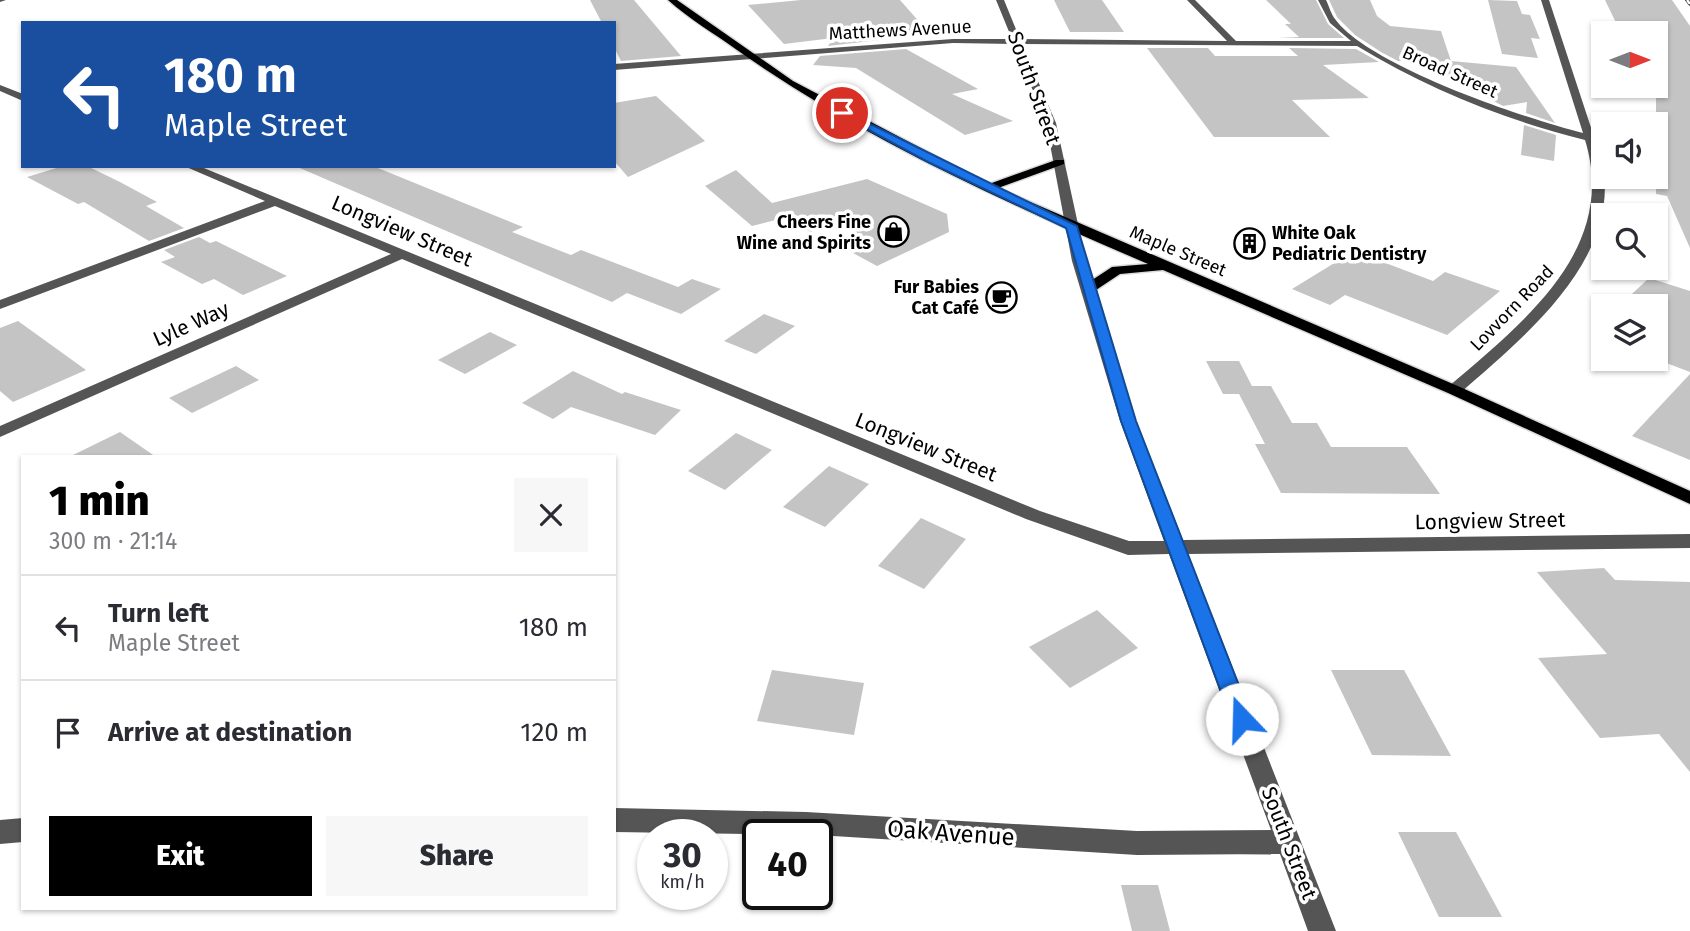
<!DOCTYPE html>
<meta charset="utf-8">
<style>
body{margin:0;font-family:"Fira Sans",sans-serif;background:#f7f7f7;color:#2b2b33;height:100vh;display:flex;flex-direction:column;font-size:26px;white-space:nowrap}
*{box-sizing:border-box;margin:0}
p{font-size:23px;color:#7c7c81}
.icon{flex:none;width:38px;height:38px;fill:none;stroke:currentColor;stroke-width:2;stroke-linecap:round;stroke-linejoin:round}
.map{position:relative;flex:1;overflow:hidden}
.sheet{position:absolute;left:21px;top:455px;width:595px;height:455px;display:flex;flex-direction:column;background:#fff;border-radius:0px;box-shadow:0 2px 5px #0004}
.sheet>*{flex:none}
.banner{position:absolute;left:21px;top:21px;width:595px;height:147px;border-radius:0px;box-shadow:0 2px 5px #0004;background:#1a4fa0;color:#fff;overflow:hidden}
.needle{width:46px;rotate:90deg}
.buttons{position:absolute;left:1591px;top:21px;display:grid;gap:14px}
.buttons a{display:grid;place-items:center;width:77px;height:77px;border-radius:0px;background:#fff;box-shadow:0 2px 5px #0004;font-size:35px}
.speed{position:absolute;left:637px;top:819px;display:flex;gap:14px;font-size:35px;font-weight:700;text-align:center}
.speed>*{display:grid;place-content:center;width:91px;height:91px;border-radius:50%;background:#fff;box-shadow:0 2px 5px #0004;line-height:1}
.speed small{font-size:18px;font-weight:400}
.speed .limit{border:4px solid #111;border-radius:10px;background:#fff;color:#111}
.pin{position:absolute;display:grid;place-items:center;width:60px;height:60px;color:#fff;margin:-30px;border:4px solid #fff;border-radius:50%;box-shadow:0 2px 7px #0007}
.me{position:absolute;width:77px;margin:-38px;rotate:339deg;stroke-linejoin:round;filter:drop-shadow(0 0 5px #0008)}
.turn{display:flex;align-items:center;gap:24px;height:147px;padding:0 28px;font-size:32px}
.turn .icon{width:91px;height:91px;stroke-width:2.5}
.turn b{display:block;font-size:49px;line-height:60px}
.round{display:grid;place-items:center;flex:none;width:74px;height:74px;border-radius:0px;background:#f7f7f7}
.head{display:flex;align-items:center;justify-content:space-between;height:119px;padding:0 28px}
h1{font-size:42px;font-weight:800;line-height:52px;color:#000}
.primary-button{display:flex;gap:14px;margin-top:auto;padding:14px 28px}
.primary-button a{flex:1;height:80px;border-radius:0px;background:#000;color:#fff;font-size:28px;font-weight:800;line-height:80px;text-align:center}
.primary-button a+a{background:#f7f7f7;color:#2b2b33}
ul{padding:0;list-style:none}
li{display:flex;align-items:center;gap:21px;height:105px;padding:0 28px;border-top:2px solid #e1e1e2}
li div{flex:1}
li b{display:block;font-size:26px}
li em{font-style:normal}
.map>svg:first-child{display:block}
.building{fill:#c4c4c4}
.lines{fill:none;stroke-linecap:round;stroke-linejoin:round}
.major-casing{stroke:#dbdbdb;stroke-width:3}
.minor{fill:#555;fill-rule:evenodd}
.major{fill:#000;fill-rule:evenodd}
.rail-casing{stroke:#000;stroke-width:3.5}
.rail{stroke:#fff;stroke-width:2.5;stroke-dasharray:8;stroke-linecap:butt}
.route{fill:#1a73e8;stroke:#114b97;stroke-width:2}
.labels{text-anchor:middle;stroke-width:7;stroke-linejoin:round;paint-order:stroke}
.far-street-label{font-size:18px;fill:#000;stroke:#fff}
.far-poi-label{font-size:18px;font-weight:bold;fill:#000;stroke:#fff;text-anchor:end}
.street-label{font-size:21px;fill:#000;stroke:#fff}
.near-street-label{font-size:24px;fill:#000;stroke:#fff}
</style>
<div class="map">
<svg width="1690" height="931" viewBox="0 0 1690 931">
<rect width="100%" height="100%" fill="#fff"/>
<g class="building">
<path d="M590,0H634L681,56L621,61L614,47V23H602Z"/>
<path d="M801,0H900L930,34L828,46L833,38L784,44L748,5Z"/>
<path d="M1054,0H1102L1124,32H1070Z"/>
<path d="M1266,0H1316L1328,24L1344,38H1278L1299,37L1285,24H1291Z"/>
<path d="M1329,0H1370L1377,16L1390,26L1441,31L1451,61L1516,67L1555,123L1526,113L1527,102L1503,106L1417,60L1398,61L1381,52L1355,35L1337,17Z"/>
<path d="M1488,0L1517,1L1522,14L1530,15L1540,39L1531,38L1538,58L1502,54Z"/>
<path d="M1605,0H1672L1690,26V248L1667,196L1656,194V33H1621Z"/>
<path d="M1147,48H1208L1215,56H1298L1289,48L1356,49L1379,62L1323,65L1369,98L1292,100L1330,137H1214Z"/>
<path d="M906,49L978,89L952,94L1013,121L965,135L856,68L813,65L820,56Z"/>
<path d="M656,96L705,141L628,177L614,161V103Z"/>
<path d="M1524,125L1556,135L1554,161L1521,155Z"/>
<path d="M63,166H87L120,182L157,202L146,206L184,228L149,241L84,202L78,204L27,177Z"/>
<path d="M295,166H373L523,227L512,232L571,255L581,250L678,287L692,279L721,289L681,314L627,293L612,302Z"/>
<path d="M736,170L772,203L867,179L947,214L949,232L877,266L853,253L861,248L839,215L811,232L783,218L752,226L705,186Z"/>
<path d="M199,237L210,243L216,241L287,276L243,295L214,279L202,284L161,262L175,257L164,250Z"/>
<path d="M1354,251L1433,281L1445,272L1500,291L1447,335L1345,295L1330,305L1292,289Z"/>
<path d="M1649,278L1690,291V372L1656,359V306H1619Z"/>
<path d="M764,314L795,326L756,354L724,341Z"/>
<path d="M18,321L86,370L13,402L0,391V328Z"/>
<path d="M490,332L517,345L465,374L438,360Z"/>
<path d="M1206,361H1239L1252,386H1271L1292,423H1317L1331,447H1407L1440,494L1281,493L1255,444H1265L1239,394H1223Z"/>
<path d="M236,366L259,380L192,413L169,398Z"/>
<path d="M573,371L622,394L625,392L681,410L655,435L571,407L553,419L522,403Z"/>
<path d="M1690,374V460L1632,436Z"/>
<path d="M120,432L156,457H69Z"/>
<path d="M736,433L772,450L725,490L688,471Z"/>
<path d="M829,466L869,484L825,527L783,507Z"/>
<path d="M921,518L966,539L924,589L878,566Z"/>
<path d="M1604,568L1615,580L1690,582V772L1659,734L1600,738L1538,658L1607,654L1537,572Z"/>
<path d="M1097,610L1138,648L1070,688L1029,647Z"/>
<path d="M772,670L864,683L854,735L757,721Z"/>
<path d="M1331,670H1404L1451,756L1372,755Z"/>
<path d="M1398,832H1456L1502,917H1439Z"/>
<path d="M1121,885H1158L1170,931H1132Z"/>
</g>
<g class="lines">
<defs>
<path id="major" d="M668,0H677L793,81L989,184L1056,160H1064V164L998,188L1460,387L1690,491V504L1448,393L1163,270L1120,274L1093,292H1083V286L1112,267L1148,264C1007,203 863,139 737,50C715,34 689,19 668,0Z"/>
</defs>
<use href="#major" class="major-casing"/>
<g class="minor">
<path d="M0,0H6L0,2Z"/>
<path d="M996,0H1004L1020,39L1227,41L1187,0H1195L1236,41H1351L1330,23L1318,0H1326C1329,6 1331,14 1335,19C1369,66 1526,119 1583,133L1541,0H1549L1602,161C1623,258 1525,336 1460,393L1454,395L1446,390L1448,387C1522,323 1619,250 1585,140C1505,120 1428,89 1357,46L1022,44L1056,123L1086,261L1136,421L1183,540L1690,534V548L1188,554L1336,931H1308L1280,854L1137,855L817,835L614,832V808L806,812L1137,831L1271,830L1169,554L1128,555L1026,519L402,259L0,437V426L391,254L275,206L0,309V300L265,201L184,166H199L1040,511L1129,541H1164L1120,421L1072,261L1046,123L1014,44L953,43L614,70V64L953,39H1012Z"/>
<path d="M0,85L23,94V101L0,91Z"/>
<path d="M23,818V842L0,844V820Z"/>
</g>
<use href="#major" class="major"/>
<defs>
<path id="rail" d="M1687,0L1690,4"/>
</defs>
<use href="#rail" class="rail-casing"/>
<use href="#rail" class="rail"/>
</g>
<path class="route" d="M842,110L1077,226L1136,421L1252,719L1249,725L1242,728L1235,725L1231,719L1121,421L1066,228L928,162L839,114Z"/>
<defs>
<symbol id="shop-ring" viewBox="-11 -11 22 22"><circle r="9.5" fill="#fff" stroke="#000" stroke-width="1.5"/><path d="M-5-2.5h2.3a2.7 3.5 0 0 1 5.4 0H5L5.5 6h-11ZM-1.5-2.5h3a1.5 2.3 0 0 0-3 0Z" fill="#000"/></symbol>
<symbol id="building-ring" viewBox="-11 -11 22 22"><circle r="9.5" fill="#fff" stroke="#000" stroke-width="1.5"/><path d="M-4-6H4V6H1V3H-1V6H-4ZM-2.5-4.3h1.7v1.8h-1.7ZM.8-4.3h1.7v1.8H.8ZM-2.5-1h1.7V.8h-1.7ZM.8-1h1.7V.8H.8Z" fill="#000"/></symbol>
<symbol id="cafe-ring" viewBox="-11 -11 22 22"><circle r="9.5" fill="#fff" stroke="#000" stroke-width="1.5"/><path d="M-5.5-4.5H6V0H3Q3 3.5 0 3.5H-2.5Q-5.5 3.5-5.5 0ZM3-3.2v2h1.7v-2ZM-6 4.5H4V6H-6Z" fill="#000"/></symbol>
</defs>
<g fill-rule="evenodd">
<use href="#shop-ring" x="876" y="214" width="35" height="35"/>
<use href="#building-ring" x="1232" y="226" width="35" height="35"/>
<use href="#cafe-ring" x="984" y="280" width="35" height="35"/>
</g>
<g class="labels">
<g class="far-street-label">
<text transform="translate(900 30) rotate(-3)" y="6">Matthews Avenue</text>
<text transform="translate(1450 72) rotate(24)" y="6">Broad Street</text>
<text transform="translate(1178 251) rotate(23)" y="6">Maple Street</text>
<text transform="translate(1512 308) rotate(-46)" y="6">Lovvorn Road</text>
</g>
<g class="far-poi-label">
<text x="871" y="228">Cheers Fine<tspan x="871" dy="21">Wine and Spirits</tspan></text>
<text x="1272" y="239" text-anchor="start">White Oak<tspan x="1272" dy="21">Pediatric Dentistry</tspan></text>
<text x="979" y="293">Fur Babies<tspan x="979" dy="21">Cat Café</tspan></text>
</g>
<g class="street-label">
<text transform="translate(1034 88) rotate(70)" y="7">South Street</text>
<text transform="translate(402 231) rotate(23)" y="7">Longview Street</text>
<text transform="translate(191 324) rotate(-24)" y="7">Lyle Way</text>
<text transform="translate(926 447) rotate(22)" y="7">Longview Street</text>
<text transform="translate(1490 521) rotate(-1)" y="7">Longview Street</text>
<text transform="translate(1289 843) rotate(69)" y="7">South Street</text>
</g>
<g class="near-street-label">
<text transform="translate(951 833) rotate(4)" y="8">Oak Avenue</text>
</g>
</g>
</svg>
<div class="buttons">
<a><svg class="needle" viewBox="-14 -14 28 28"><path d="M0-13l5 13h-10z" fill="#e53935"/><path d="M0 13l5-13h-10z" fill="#7c7c81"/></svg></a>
<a><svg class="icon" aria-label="sound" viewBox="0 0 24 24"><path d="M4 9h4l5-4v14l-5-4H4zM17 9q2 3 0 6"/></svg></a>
<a><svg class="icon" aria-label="search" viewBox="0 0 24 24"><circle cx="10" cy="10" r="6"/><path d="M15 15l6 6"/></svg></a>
<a><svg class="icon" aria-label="layers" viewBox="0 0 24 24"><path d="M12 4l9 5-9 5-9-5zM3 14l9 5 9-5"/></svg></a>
</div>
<div class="speed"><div>30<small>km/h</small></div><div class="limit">40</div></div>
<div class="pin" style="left:842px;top:113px;background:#d93025"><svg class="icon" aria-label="arrive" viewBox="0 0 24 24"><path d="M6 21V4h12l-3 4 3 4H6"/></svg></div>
<svg class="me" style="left:1242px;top:719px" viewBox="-20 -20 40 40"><circle r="19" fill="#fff"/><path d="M0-13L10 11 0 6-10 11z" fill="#1a73e8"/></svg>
<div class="banner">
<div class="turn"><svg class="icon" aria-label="left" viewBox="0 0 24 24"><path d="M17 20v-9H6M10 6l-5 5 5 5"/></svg><div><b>180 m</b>Maple Street</div></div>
</div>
<section class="sheet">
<div class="head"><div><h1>1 min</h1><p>300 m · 21:14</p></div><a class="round"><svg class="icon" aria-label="close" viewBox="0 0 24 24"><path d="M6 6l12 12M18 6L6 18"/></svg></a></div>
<ul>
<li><svg class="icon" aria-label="left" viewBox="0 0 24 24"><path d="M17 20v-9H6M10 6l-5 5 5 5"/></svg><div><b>Turn left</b><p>Maple Street</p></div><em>180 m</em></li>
<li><svg class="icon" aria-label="arrive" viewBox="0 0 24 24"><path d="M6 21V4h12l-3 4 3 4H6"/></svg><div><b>Arrive at destination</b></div><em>120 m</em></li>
</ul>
<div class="primary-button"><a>Exit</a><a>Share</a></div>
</section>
</div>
